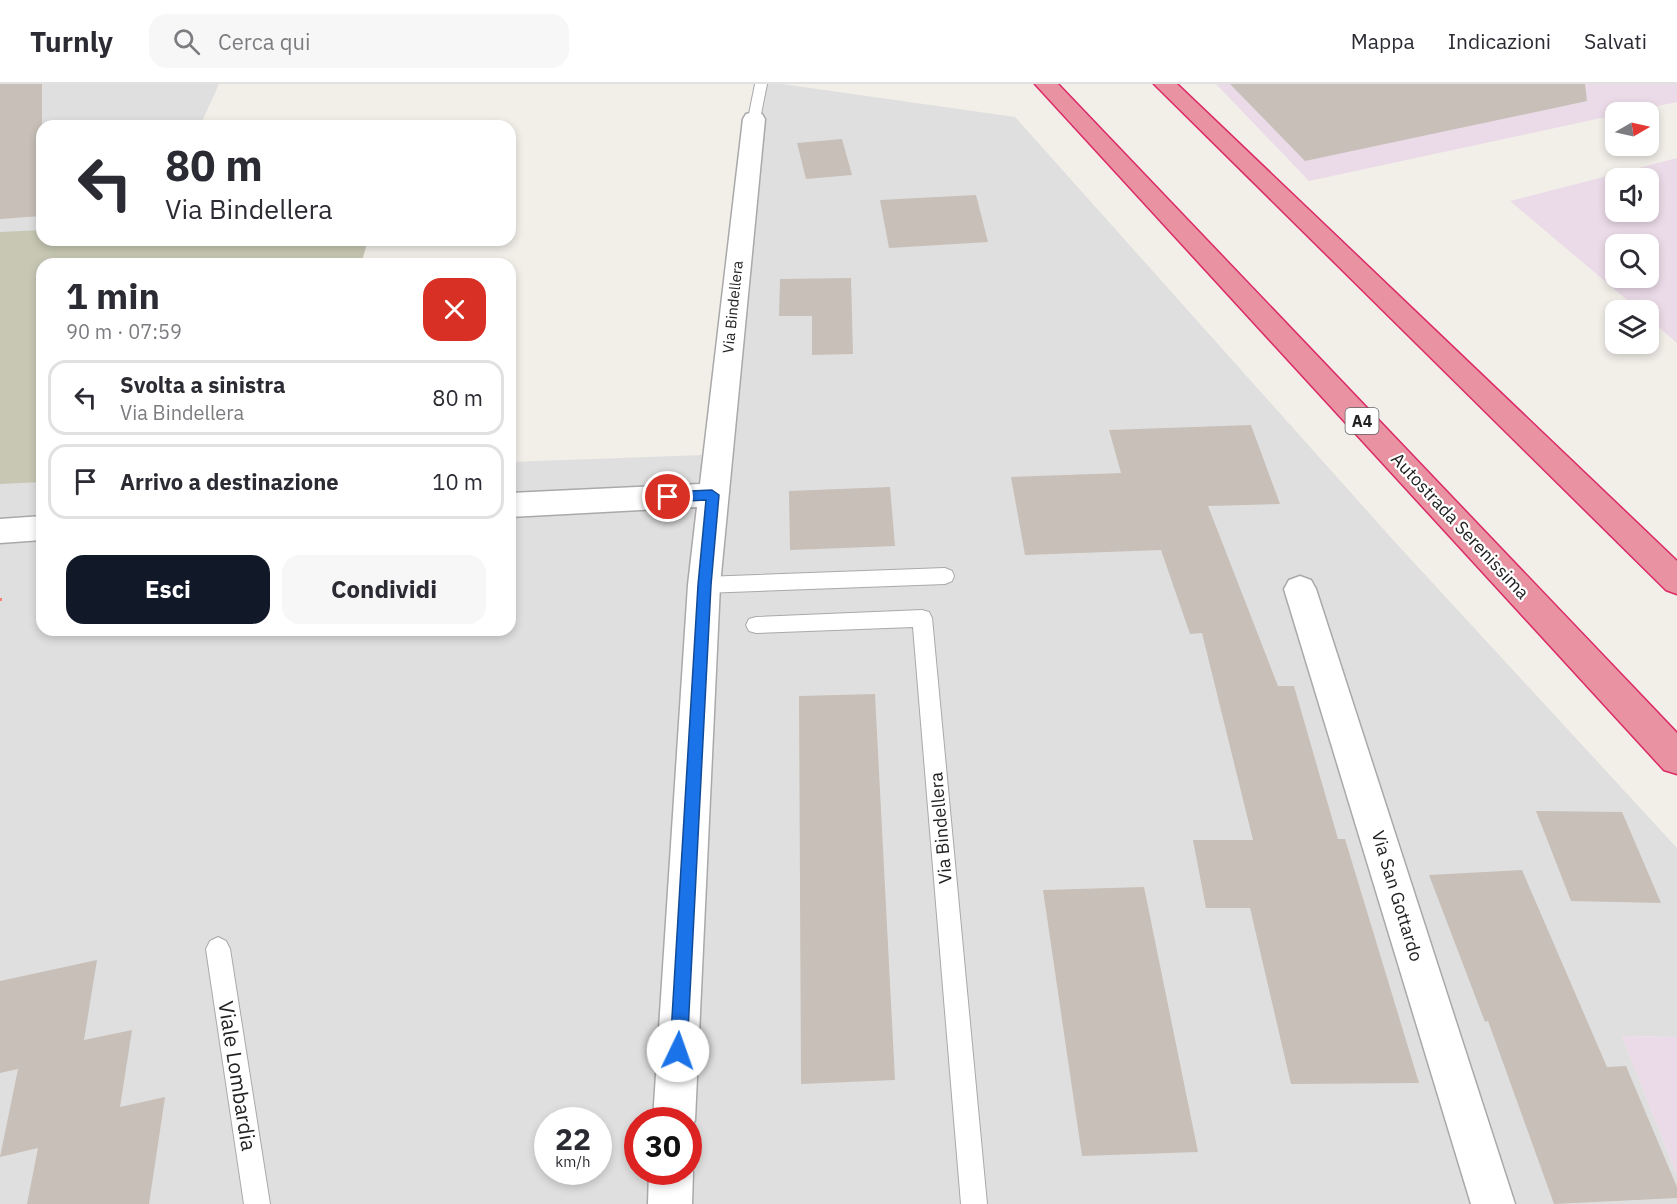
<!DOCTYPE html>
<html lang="it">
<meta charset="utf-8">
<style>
body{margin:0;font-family:"IBM Plex Sans",sans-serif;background:#f7f7f7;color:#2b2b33;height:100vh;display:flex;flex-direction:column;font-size:22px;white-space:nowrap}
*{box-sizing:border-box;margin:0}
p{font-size:20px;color:#7c7c81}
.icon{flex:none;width:33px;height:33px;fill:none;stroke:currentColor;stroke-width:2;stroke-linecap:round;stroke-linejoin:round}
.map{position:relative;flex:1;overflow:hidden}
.sheet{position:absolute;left:36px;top:174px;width:480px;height:378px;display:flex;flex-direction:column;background:#fff;border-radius:18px;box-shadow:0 3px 9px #0003}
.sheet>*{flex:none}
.hud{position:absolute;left:36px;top:36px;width:480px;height:126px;border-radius:18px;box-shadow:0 3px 9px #0003;background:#fff;color:#2b2b33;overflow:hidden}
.needle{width:39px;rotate:81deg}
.tools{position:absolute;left:1605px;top:18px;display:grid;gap:12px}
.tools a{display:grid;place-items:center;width:54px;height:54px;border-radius:12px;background:#fff;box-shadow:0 3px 9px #0003;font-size:30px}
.speed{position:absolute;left:534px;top:1023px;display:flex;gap:12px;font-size:30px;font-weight:700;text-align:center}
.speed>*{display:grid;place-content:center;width:78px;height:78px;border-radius:50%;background:#fff;box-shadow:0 3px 9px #0003;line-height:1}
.speed small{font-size:15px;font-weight:400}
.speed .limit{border:9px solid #d22;background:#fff;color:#111}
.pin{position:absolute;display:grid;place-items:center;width:51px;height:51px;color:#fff;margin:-26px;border:3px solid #fff;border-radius:50%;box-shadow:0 2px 6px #0007}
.me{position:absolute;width:66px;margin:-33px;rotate:3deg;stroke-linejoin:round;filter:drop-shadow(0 0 4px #0008)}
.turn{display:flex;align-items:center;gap:21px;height:126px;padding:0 30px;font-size:27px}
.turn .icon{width:78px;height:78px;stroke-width:2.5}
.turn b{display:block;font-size:42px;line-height:51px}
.round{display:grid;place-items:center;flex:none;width:63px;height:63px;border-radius:18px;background:#f7f7f7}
.overview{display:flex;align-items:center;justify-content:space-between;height:102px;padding:0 30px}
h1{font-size:36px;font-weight:700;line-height:45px}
.action{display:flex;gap:12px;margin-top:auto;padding:12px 30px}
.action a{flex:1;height:69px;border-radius:18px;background:#111827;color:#fff;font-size:24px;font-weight:700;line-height:69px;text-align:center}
.action a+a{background:#f7f7f7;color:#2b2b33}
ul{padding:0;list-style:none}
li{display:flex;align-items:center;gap:18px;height:75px;margin:0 12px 9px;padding:0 18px;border:3px solid #e1e1e2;border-radius:18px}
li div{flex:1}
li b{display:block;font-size:22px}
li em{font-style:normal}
header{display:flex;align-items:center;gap:36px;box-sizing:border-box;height:84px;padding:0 30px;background:#fff;border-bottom:2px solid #e1e1e2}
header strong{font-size:28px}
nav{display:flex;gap:33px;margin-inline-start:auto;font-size:21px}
.search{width:420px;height:54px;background:#f7f7f7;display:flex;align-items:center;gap:15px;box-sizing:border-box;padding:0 21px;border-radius:18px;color:#7c7c81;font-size:22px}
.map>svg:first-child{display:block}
.residential{fill:#e0dfdf;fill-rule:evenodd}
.industrial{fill:#ebdbe8;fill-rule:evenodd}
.construction{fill:#c7c7b4}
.building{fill:#c7bfb8}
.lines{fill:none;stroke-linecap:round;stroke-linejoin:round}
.lane-casing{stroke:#a9a9a9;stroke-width:2}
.street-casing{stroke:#a9a9a9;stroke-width:3}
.highway-casing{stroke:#dc2a67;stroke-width:3}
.path{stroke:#fa8072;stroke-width:4;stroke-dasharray:3 3;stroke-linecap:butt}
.lane{fill:#fff;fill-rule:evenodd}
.street{fill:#fff;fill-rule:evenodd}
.highway{fill:#e892a2;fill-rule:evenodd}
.route{fill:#1a73e8;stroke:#114b97;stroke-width:1.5}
.labels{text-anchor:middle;stroke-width:4.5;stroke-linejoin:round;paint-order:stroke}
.far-street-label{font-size:15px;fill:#222;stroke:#fff}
.shield{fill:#fff;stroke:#646464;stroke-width:1.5}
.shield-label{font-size:16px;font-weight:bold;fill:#222}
.street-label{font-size:18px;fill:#222;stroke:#fff}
.near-street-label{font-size:21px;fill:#222;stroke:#fff}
</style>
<header>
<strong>Turnly</strong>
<div class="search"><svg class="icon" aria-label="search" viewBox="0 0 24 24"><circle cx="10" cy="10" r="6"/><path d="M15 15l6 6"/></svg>Cerca qui</div>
<nav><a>Mappa</a><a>Indicazioni</a><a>Salvati</a></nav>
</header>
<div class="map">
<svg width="1677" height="1120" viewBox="0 0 1677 1120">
<rect width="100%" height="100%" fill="#f2efe9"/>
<g class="residential">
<path d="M0,0H219L200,42H42V156H149L148,161L247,156H368L361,180H42V546H510V378L702,371L660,1036H638V1088H657L654,1120H0ZM548,1036H598V1088H548Z"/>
<path d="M764,0H782L1015,33L1395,458L1677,764V953L1622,952L1677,1092V1120H677L678,1088H688V1036H681L710,508Z"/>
</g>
<g class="industrial">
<path d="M1216,0H1677V18L1629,28H1616L1615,31L1309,97Z"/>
<path d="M1677,74V259L1649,235L1648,226H1639L1510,117ZM1616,94H1648V128H1616ZM1616,160H1648V194H1616Z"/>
<path d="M1622,952L1677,953V1092Z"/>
</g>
<path class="construction" d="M42,146V156H149L148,161L247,156H368L361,180H42V398L0,400V148Z"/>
<g class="building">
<path d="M0,0H42V132L0,135Z"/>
<path d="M1230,0H1585L1587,17L1305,77Z"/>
<path d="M842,55L852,91L806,95L797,59Z"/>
<path d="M976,111L988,158L889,164L880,116Z"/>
<path d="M851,194L853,270L812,271V232H779L780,195Z"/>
<path d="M1251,341L1280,420L1208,422L1278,602H1294L1338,755H1345L1419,999L1291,1000L1250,824H1206L1193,756H1253L1202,549L1190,550L1161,466L1025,471L1011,393L1121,389L1109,346Z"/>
<path d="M890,403L895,462L790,466L789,407Z"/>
<path d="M875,610L895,996L801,1000L799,612Z"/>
<path d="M1536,727L1622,728L1661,819L1571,817Z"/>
<path d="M1522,786L1607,983L1626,982L1677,1103V1114L1554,1120L1488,937L1485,938L1429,791Z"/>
<path d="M1144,803L1198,1068L1082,1072L1043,806Z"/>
<path d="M97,876L84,956L132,946L120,1023L165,1013L149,1120H27L38,1064L0,1073L18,985L0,989V897Z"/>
</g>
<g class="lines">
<defs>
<g id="lane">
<path d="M755,0H767L760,35L754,39L748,35Z"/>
<path d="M945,484L952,487L954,492L952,497L945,500L704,509L697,507L695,501L697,495L704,493Z"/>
<path d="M922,526L929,528L932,534L987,1120H961L913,543L756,549L749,547L746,541L749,535L756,533Z"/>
<path d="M218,853L226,857L230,865L270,1120H244L206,865L210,857Z"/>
</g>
<g id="street">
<path d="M754,28L762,30L765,35L720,501L695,1036L688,1051V1036H653L688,501L697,423L510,433V409L700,400L743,35L746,30Z"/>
<path d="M42,432V456L0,459V435Z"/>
<path d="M1300,492L1311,496L1316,505L1515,1120H1471L1284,505L1289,496Z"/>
<path d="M688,1077L693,1088L692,1120H648L649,1088H688Z"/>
</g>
<g id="highway">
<path d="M1035,0H1058L1677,649V690L1664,686Z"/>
<path d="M1154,0H1177L1677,477V510L1666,506Z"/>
</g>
</defs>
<use href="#lane" class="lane-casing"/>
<use href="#street" class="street-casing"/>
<use href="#highway" class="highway-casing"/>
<path class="path" d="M0,514V519"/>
<use href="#lane" class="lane"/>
<use href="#street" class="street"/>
<use href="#highway" class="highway"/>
</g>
<path class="route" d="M712,406L719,411L711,501L687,967L684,973L678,975L672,973L670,967L698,501L706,416L668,418L661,413L668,408Z"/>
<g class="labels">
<g class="far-street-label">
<text transform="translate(733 223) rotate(-84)" y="5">Via Bindellera</text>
</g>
<rect class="shield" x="1345.5" y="324" width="33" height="26" rx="4.5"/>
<g class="shield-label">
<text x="1362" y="343">A4</text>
</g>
<g class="street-label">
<text transform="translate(1460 442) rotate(47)" y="6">Autostrada Serenissima</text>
<text transform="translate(941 744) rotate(-95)" y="6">Via Bindellera</text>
<text transform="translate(1397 812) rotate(73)" y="6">Via San Gottardo</text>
</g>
<g class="near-street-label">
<text transform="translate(237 992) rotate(81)" y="7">Viale Lombardia</text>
</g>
</g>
</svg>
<div class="tools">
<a><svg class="needle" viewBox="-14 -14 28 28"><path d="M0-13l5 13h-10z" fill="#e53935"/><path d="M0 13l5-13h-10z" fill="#7c7c81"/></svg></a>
<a><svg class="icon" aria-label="sound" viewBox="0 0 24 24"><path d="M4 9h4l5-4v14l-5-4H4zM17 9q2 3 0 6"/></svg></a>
<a><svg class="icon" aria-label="search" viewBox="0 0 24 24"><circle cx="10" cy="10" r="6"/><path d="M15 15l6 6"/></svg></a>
<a><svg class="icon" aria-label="layers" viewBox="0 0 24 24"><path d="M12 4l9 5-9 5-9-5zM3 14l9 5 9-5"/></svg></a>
</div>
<div class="speed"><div>22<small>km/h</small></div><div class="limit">30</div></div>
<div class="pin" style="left:668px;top:413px;background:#d93025"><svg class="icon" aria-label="arrive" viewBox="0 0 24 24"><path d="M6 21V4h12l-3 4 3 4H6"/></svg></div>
<svg class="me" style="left:678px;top:967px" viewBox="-20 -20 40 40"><circle r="19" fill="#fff"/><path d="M0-13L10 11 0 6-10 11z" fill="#1a73e8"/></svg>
<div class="hud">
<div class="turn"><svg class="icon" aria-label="left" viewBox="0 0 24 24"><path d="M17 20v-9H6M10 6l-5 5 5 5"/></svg><div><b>80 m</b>Via Bindellera</div></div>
</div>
<section class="sheet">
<div class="overview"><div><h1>1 min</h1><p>90 m · 07:59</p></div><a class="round" style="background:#d93025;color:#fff"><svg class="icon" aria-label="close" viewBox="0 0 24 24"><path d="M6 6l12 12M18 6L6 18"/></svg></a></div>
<ul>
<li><svg class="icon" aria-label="left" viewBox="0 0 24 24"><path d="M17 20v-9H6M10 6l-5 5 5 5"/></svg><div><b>Svolta a sinistra</b><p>Via Bindellera</p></div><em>80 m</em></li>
<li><svg class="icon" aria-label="arrive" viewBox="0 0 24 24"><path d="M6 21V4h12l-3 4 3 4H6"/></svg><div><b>Arrivo a destinazione</b></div><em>10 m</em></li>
</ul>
<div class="action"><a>Esci</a><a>Condividi</a></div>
</section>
</div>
